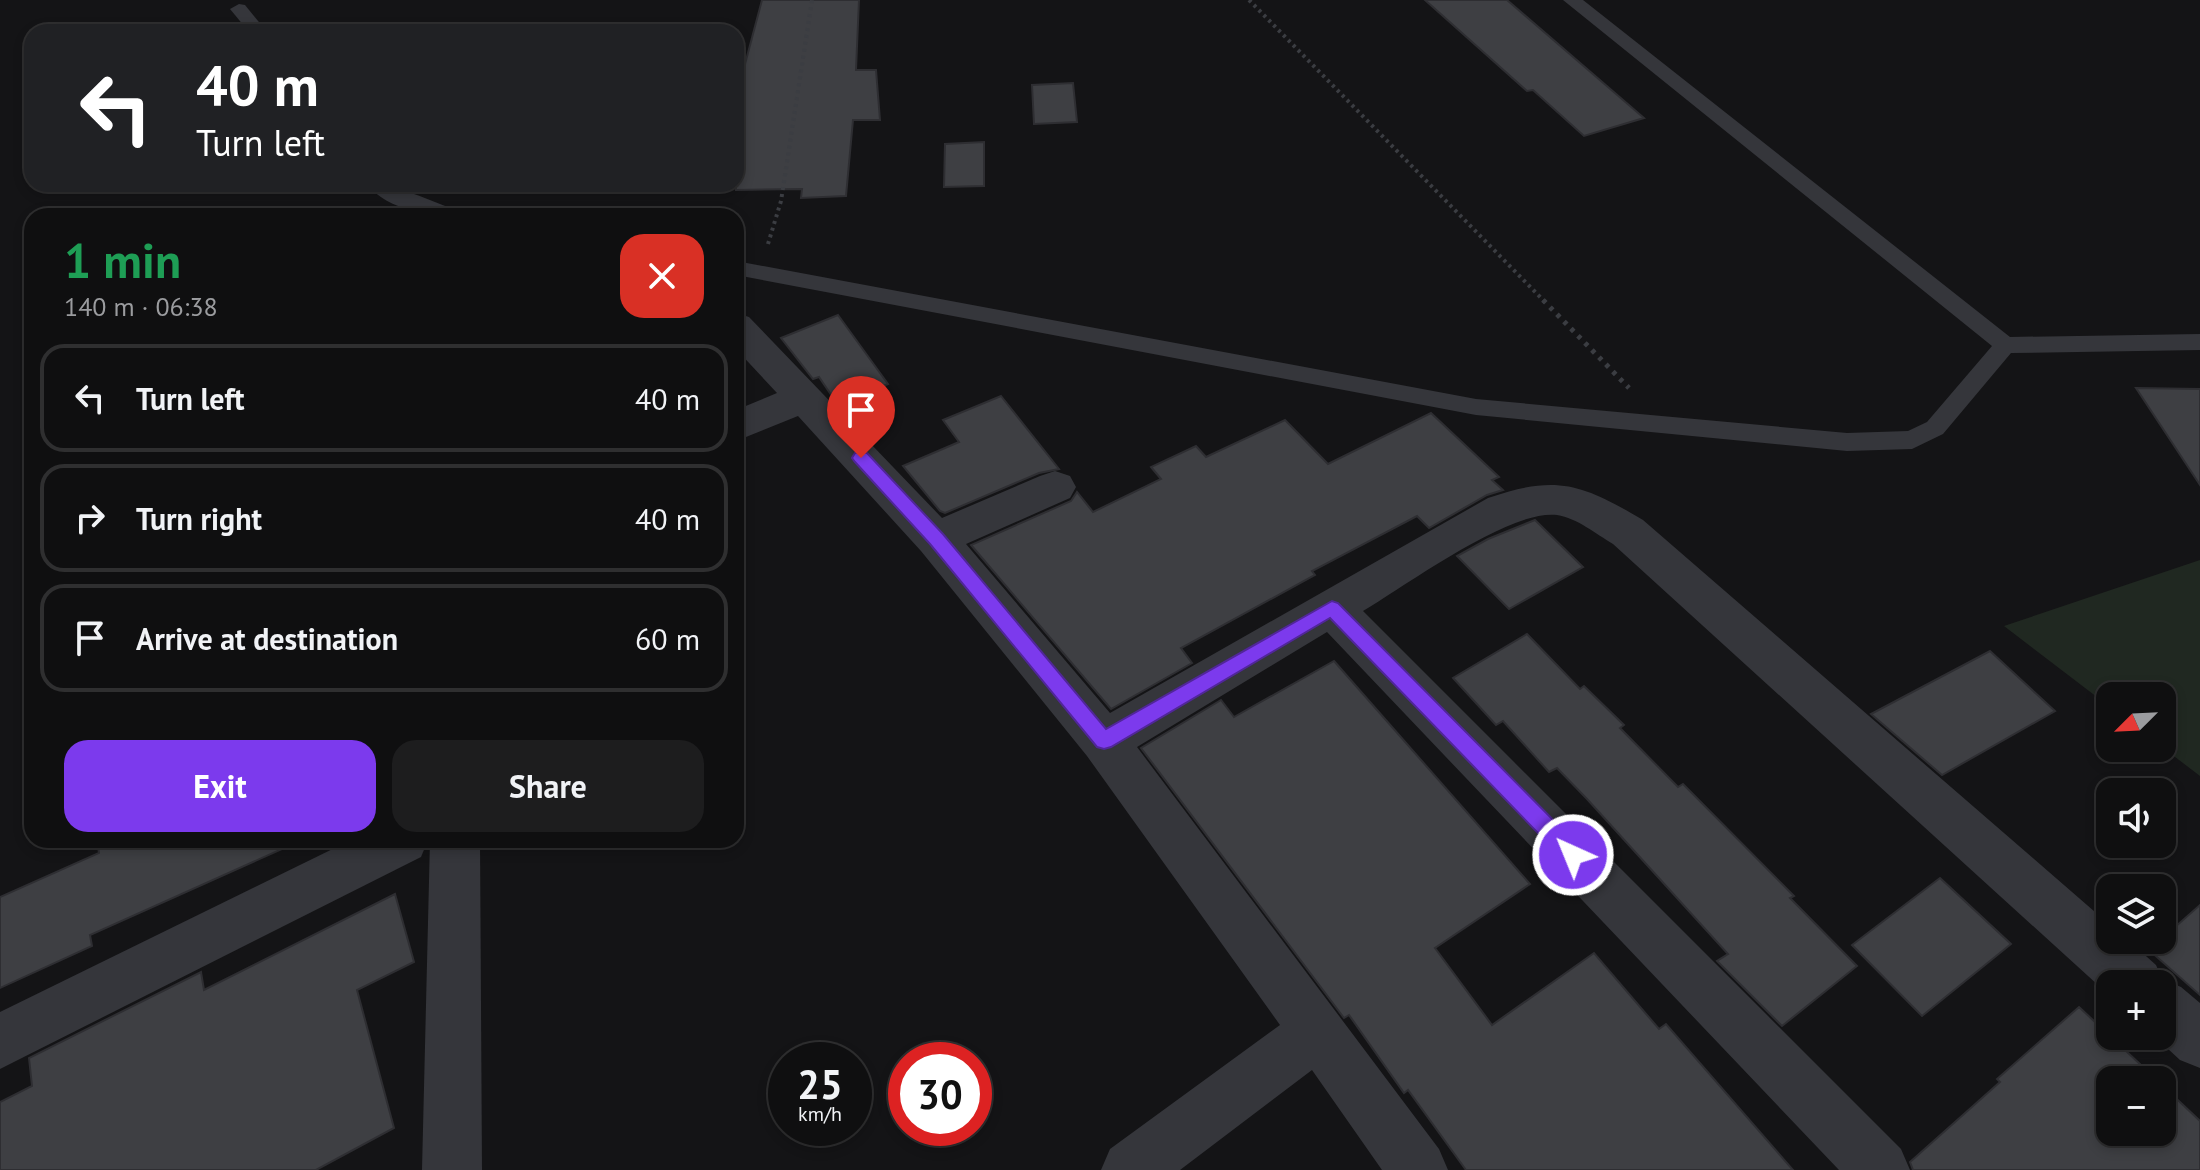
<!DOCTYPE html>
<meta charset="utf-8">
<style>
body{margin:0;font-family:"PT Sans",sans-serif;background:#1d1d1e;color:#f1f3f6;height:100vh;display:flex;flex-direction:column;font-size:30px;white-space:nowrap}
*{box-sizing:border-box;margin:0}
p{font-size:26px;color:#9b9c9f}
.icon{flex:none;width:44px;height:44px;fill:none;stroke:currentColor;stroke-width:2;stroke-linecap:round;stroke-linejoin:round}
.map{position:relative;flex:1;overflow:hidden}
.side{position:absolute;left:24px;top:208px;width:720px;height:640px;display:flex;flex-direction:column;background:#0f0f10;border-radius:24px;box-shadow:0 4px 12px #0003,0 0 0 2px #2f2f30}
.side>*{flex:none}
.guide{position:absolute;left:24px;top:24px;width:720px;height:168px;border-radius:24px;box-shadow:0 4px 12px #0003,0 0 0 2px #2f2f30;background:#202124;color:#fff;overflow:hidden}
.needle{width:52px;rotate:246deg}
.fabs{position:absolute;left:2096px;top:682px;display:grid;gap:16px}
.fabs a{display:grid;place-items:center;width:80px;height:80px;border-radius:16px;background:#0f0f10;box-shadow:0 4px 12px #0003,0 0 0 2px #2f2f30;font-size:40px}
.speed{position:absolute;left:768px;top:1042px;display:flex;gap:16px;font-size:40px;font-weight:700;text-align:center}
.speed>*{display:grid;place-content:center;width:104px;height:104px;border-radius:50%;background:#0f0f10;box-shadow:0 4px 12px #0003,0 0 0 2px #2f2f30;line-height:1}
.speed small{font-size:20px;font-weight:400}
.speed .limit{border:12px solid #d22;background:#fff;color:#111}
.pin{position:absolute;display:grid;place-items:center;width:68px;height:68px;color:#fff;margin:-82px -34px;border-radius:50% 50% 50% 0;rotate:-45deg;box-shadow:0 0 8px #0007}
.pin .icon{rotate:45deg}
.me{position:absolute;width:88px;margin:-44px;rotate:316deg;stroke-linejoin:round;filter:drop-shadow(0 0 6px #0008)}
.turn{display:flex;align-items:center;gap:28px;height:168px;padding:0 40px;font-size:36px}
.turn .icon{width:104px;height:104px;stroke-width:2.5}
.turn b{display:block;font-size:56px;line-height:68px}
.round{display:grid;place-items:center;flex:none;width:84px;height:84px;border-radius:24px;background:#1d1d1e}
.overview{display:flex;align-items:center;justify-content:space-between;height:136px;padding:0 40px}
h1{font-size:48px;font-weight:700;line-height:60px;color:#1e9e55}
.primary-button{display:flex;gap:16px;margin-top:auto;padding:16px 40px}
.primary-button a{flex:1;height:92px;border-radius:24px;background:#7c3aed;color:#fff;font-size:32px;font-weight:700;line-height:92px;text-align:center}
.primary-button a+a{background:#1d1d1e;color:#f1f3f6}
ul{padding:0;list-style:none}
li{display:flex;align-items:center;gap:24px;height:108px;margin:0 16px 12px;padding:0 24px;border:4px solid #2f2f30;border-radius:24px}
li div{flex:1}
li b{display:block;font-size:30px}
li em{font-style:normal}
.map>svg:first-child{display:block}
.green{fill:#202821}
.building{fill:#3e3f43;stroke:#2e2e32;stroke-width:2}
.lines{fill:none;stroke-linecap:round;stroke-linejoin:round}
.path-far1{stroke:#3b3d42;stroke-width:4;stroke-dasharray:3 4;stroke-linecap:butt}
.path{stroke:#3b3d42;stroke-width:5;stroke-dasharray:4 6;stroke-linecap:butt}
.lane{fill:#35363b;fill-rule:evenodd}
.street{fill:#35363b;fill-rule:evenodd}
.route{fill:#7c3aed;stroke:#51269a;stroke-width:2}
</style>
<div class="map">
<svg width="2200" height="1170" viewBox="0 0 2200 1170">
<rect width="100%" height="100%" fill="#141416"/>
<path class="green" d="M2200,560V776L2162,747V696H2110V707L2004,626Z"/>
<g class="building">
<path d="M762,0H859L856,70H876L880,120H853L846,196L801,198L802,189L736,190V83H740Z"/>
<path d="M1425,0H1507L1644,118L1584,136L1533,90L1527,91Z"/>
<path d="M1073,83L1077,122L1034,124L1032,85Z"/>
<path d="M984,142V186L944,187L945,144Z"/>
<path d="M838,315L888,384L838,405L819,377L813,379L781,338Z"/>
<path d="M2136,388L2200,389V485Z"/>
<path d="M1001,396L1059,469L1039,473L945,513L940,511L903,466L959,442L943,420Z"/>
<path d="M1431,413L1499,477L1492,480L1503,490L1487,495L1429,528L1417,516L1312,571L1315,575L1181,648L1192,663L1111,709L971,545L1071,501L1077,492L1093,512L1161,479L1151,467L1196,446L1206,457L1285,420L1328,464Z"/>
<path d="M1535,520L1583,567L1509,609L1457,556L1488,539Z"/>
<path d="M1527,634L1580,689L1584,686L1624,725L1620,728L1678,787L1683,784L1794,896L1790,898L1857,966L1782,1026L1717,961L1728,954L1587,799L1557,768L1549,772L1503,721L1496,725L1453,678Z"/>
<path d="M1990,651L2055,711L1942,775L1871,714Z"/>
<path d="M1334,661L1530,884L1435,948L1492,1025L1594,953L1659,1029L1666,1024L1793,1170H1466L1408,1090L1404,1093L1349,1015L1344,1018L1141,748L1221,700L1234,717Z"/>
<path d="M97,840H302L90,935L92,946L0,988V897L99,853Z"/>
<path d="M1940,878L2011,944L1922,1016L1852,945Z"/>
<path d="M395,894L414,962L357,990L394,1128L316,1170H0V1102L32,1086L29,1058L201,972L204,990Z"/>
<path d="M2200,905V995L2149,950Z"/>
<path d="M2079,1007L2157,1080H2110V1132H2162V1085L2200,1121V1170H1913L1910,1162L2000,1082L1997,1079Z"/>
</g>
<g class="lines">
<g class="path-far1">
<path d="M1249,0L1545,302"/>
<path d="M768,244L781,201L812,0"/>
</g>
<path class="path" d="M1543,300L1629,388"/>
<g class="lane">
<path d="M1563,0H1583L2010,337L2200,334V350L2011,353L1943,434L1912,449L1847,451L1476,415L736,275V261L1476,399L1847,433L1908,431L1927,422L1992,346Z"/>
<path d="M239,4L245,5L267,32H249L230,9Z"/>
<path d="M367,184C398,184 429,201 459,211L462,216C431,216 388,211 367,184Z"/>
</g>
<g class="street">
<path d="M736,313L749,317L942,518L1040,476L1055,471L1070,476L1076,487L1070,498L966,544L1110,713L1488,498C1557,474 1582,484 1643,520L2110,925V940H2128L2156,965L2162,979L2181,987L2200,1003V1068L2180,1060L2154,1036H2162V984H2110V996L1613,544C1596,534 1577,518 1557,515C1510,509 1407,585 1363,611L1901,1149L1910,1170H1839L1327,632L1137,747L1439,1149L1448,1170H1382L1312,1070L1180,1170H1101L1110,1149L1280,1025L1087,756L921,551L798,416L736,441V410L777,393L736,349Z"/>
<path d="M351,840H428L421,857L0,1069V1012Z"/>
<path d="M430,840H480L482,1170H422Z"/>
</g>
</g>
<path class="route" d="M861,452L867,453L943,534L1106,729L1332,601L1338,603L1581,848L1584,855L1581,862L1573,865L1566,862L1330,618L1111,747L1104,749L1097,747L930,544L855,462L852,458L855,453Z"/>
</svg>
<div class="fabs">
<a><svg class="needle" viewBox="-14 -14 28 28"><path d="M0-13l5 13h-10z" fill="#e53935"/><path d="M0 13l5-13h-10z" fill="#9b9c9f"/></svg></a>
<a><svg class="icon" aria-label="sound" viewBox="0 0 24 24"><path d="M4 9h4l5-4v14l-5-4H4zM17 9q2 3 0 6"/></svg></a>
<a><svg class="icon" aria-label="layers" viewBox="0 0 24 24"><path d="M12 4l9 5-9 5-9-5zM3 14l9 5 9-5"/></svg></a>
<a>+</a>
<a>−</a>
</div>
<div class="speed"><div>25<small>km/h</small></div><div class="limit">30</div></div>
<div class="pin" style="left:861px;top:458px;background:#d93025"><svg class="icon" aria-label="arrive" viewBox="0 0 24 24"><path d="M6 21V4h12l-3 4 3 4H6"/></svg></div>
<svg class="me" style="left:1573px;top:855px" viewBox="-20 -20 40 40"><circle r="17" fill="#7c3aed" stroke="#fff" stroke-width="3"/><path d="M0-11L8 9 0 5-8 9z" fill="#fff"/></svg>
<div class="guide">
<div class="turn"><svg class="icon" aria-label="left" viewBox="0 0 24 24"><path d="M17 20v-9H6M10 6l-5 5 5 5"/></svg><div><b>40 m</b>Turn left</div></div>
</div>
<section class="side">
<div class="overview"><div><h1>1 min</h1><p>140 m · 06:38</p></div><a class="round" style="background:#d93025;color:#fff"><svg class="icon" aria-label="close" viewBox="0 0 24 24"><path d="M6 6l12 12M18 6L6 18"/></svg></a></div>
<ul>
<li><svg class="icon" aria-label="left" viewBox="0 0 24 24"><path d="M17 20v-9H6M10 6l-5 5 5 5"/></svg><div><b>Turn left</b></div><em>40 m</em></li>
<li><svg class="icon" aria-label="right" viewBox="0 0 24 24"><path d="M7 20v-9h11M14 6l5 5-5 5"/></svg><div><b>Turn right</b></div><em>40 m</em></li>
<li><svg class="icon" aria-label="arrive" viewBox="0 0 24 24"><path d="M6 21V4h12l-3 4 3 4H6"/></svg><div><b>Arrive at destination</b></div><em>60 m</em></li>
</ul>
<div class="primary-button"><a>Exit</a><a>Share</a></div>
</section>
</div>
